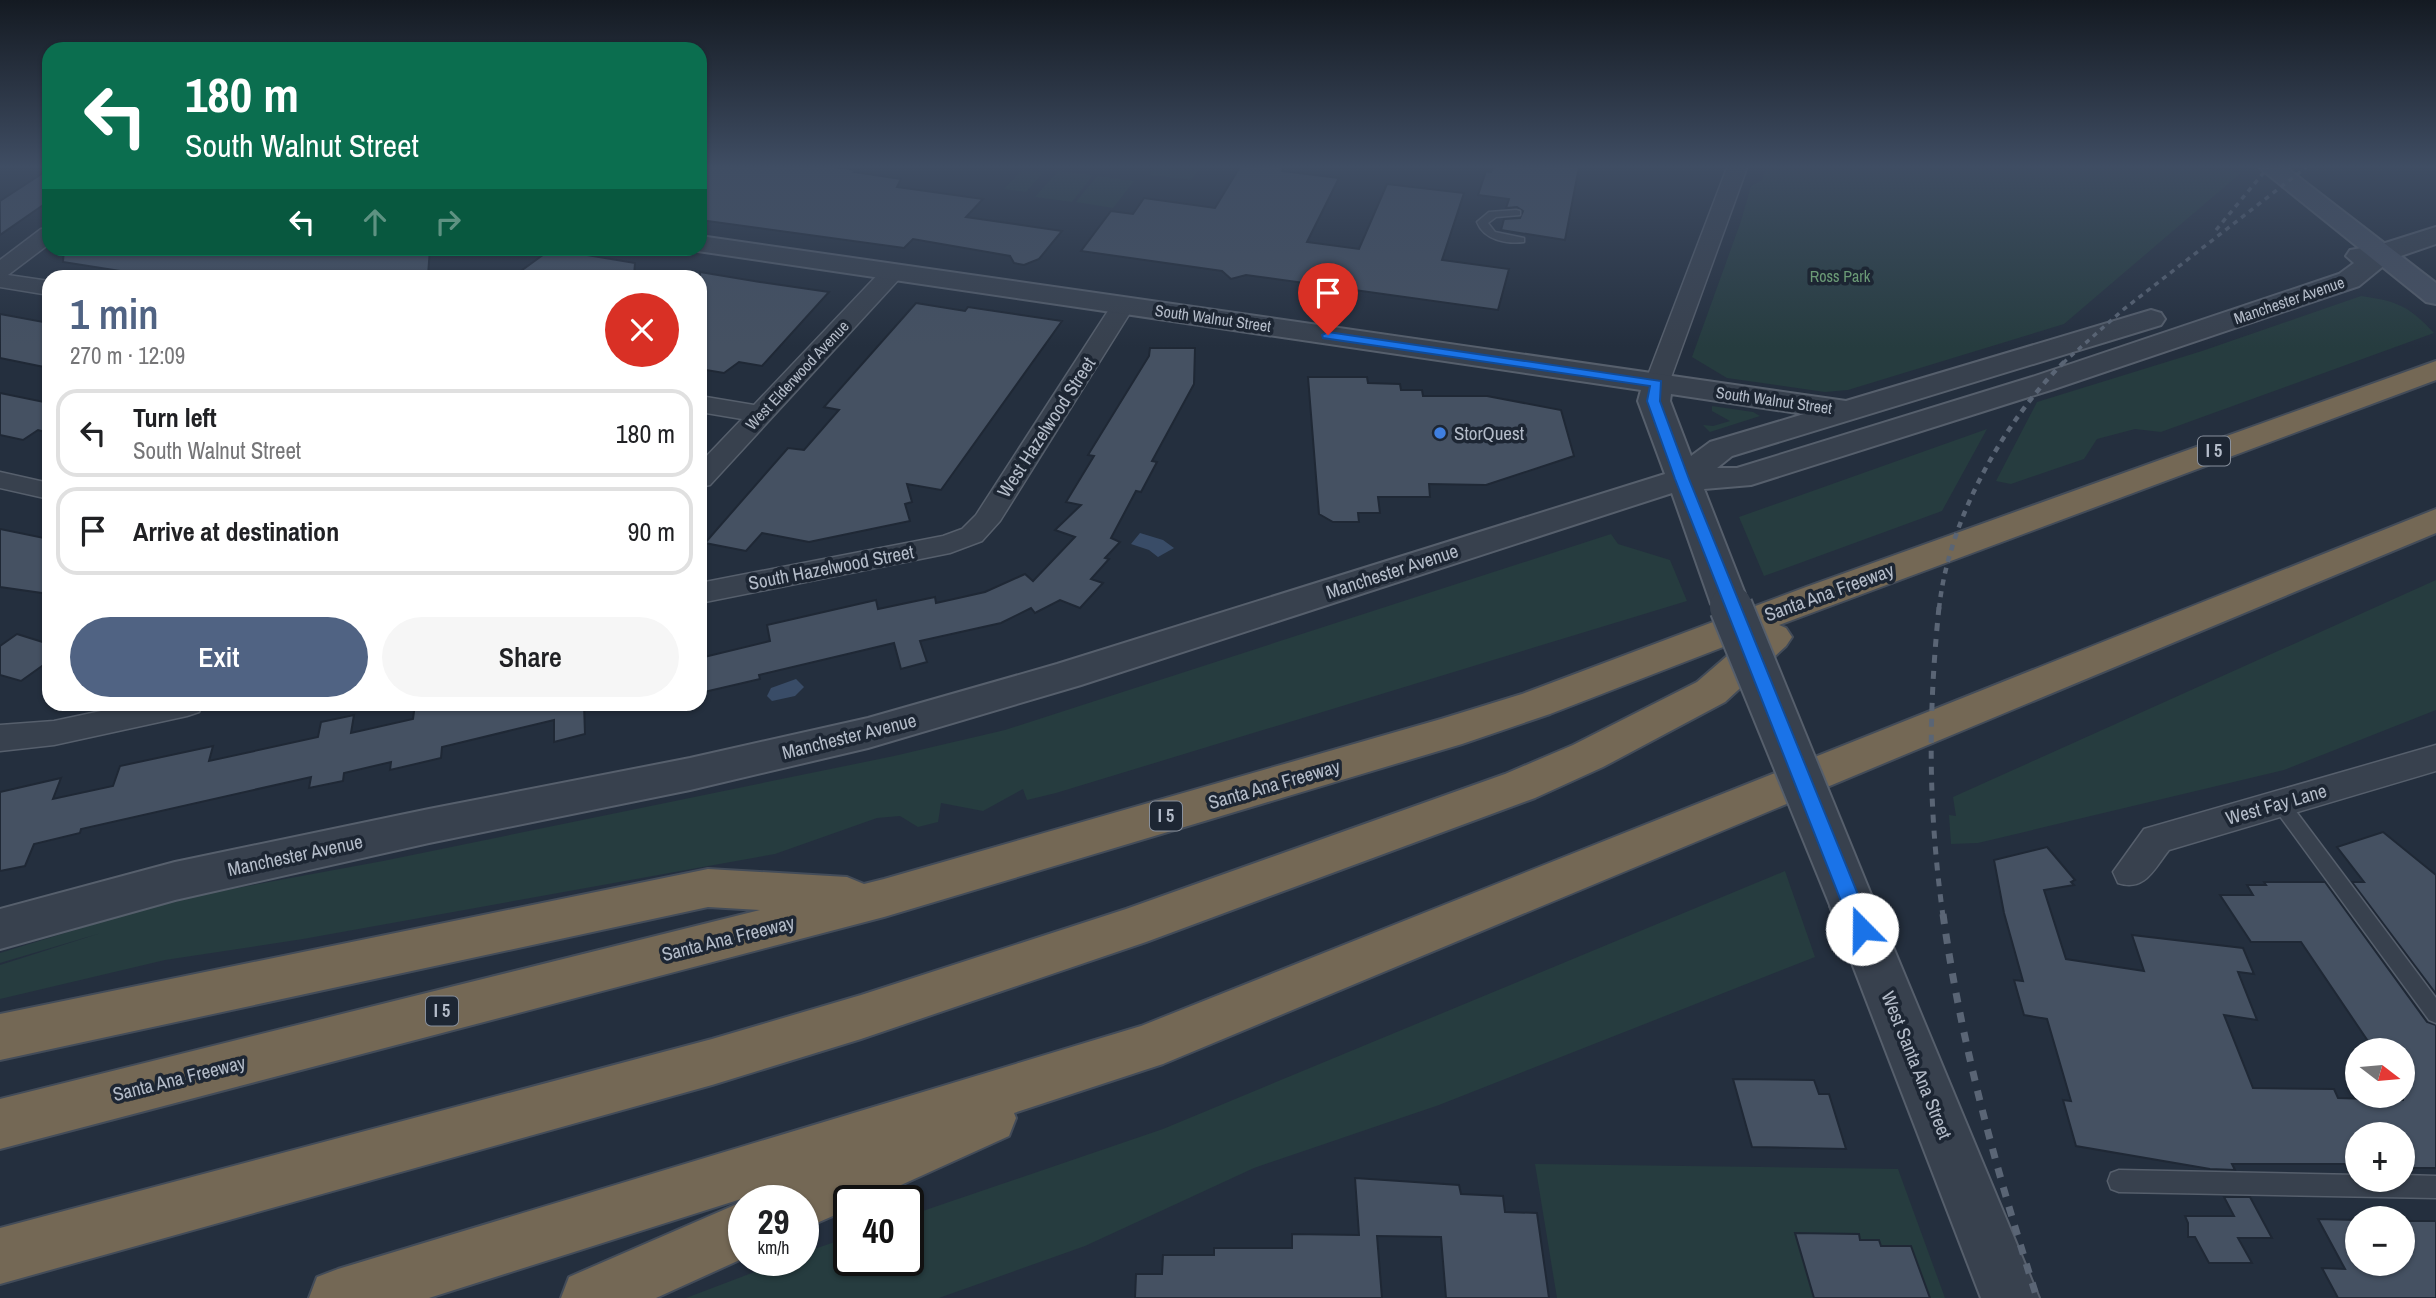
<!DOCTYPE html>
<meta charset="utf-8">
<style>
body{margin:0;font-family:"Archivo Narrow",sans-serif;background:#f6f6f6;color:#202124;height:100vh;display:flex;flex-direction:column;font-size:26px;white-space:nowrap}
*{box-sizing:border-box;margin:0}
p{font-size:23px;color:#757577}
.icon{flex:none;width:38px;height:38px;fill:none;stroke:currentColor;stroke-width:2;stroke-linecap:round;stroke-linejoin:round}
.map{position:relative;flex:1;overflow:hidden}
.drawer{position:absolute;left:42px;top:270px;width:665px;height:441px;display:flex;flex-direction:column;background:#fff;border-radius:21px;box-shadow:0 2px 5px #0004}
.drawer>*{flex:none}
.banner{position:absolute;left:42px;top:42px;width:665px;height:214px;border-radius:21px;box-shadow:0 2px 5px #0004;background:#0b6e4f;color:#fff;overflow:hidden}
.needle{width:46px;rotate:106deg}
.buttons{position:absolute;left:2345px;top:1038px;display:grid;gap:14px}
.buttons a{display:grid;place-items:center;width:70px;height:70px;border-radius:50%;background:#fff;box-shadow:0 2px 5px #0004;font-size:35px}
.speed{position:absolute;left:728px;top:1185px;display:flex;gap:14px;font-size:35px;font-weight:700;text-align:center}
.speed>*{display:grid;place-content:center;width:91px;height:91px;border-radius:50%;background:#fff;box-shadow:0 2px 5px #0004;line-height:1}
.speed small{font-size:18px;font-weight:400}
.speed .limit{border:4px solid #111;border-radius:10px;background:#fff;color:#111}
.pin{position:absolute;display:grid;place-items:center;width:60px;height:60px;color:#fff;margin:-72px -30px;border-radius:50% 50% 50% 0;rotate:-45deg;box-shadow:0 0 7px #0007}
.pin .icon{rotate:45deg}
.me{position:absolute;width:77px;margin:-38px;rotate:338deg;stroke-linejoin:round;filter:drop-shadow(0 0 5px #0008)}
.turn{display:flex;align-items:center;gap:24px;height:147px;padding:0 28px;font-size:32px}
.turn .icon{width:91px;height:91px;stroke-width:2.5}
.turn b{display:block;font-size:49px;line-height:60px}
.lanes{display:flex;align-items:center;height:66px;padding:0 28px;background:#0003;justify-content:center;gap:35px;direction:ltr}
.lanes .off{opacity:.35}
.round{display:grid;place-items:center;flex:none;width:74px;height:74px;border-radius:37px;background:#f6f6f6}
.headline{display:flex;align-items:center;justify-content:space-between;height:119px;padding:0 28px}
h1{font-size:42px;font-weight:600;line-height:52px;color:#506383}
.primary-button{display:flex;gap:14px;margin-top:auto;padding:14px 28px}
.primary-button a{flex:1;height:80px;border-radius:42px;background:#506383;color:#fff;font-size:28px;font-weight:600;line-height:80px;text-align:center}
.primary-button a+a{background:#f6f6f6;color:#202124}
ul{padding:0;list-style:none}
li{display:flex;align-items:center;gap:21px;height:88px;margin:0 14px 10px;padding:0 14px;border:4px solid #e0e0e0;border-radius:21px}
li div{flex:1}
li b{display:block;font-size:26px}
li em{font-style:normal}
.map>svg:first-child{display:block}
.green{fill:#263c3f}
.water{fill:#394c67}
.building{fill:#455162;stroke:#1f2835;stroke-width:2}
.lines{fill:none;stroke-linecap:round;stroke-linejoin:round}
.service-casing{stroke:#565f6c;stroke-width:3}
.minor-casing{stroke:#565f6c;stroke-width:3}
.tertiary-casing{stroke:#565f6c;stroke-width:4}
.secondary-casing{stroke:#565f6c;stroke-width:4}
.motorway-casing{stroke:#434c59;stroke-width:4}
.service{fill:#38414e;fill-rule:evenodd}
.minor{fill:#38414e;fill-rule:evenodd}
.tertiary{fill:#38414e;fill-rule:evenodd}
.secondary{fill:#465061;fill-rule:evenodd}
.motorway{fill:#746855;fill-rule:evenodd}
.rail-far3{stroke:#5a6575;stroke-width:3.5;stroke-dasharray:5 5;stroke-linecap:butt}
.rail-far2{stroke:#5a6575;stroke-width:4.5;stroke-dasharray:6 6;stroke-linecap:butt}
.rail-far1{stroke:#5a6575;stroke-width:5;stroke-dasharray:8 8;stroke-linecap:butt}
.rail{stroke:#5a6575;stroke-width:7;stroke-dasharray:10 10;stroke-linecap:butt}
.tertiary-bridge-far1-casing{stroke:#565f6c;stroke-width:36;stroke-linecap:butt}
.tertiary-bridge-casing{stroke:#565f6c;stroke-width:46;stroke-linecap:butt}
.tertiary-bridge-far1{stroke:#38414e;stroke-width:33}
.tertiary-bridge{stroke:#38414e;stroke-width:42}
.route{fill:#1a73e8;stroke:#114b97;stroke-width:2}
.shop-dot{fill:#3f7fe0;stroke:#1d2633;stroke-width:2.5}
.labels{text-anchor:middle;stroke-width:7;stroke-linejoin:round;paint-order:stroke}
.far-park-label{font-size:16px;fill:#6b9a76;stroke:#1d2633}
.far-street-label{font-size:16px;fill:#b4bcc9;stroke:#1d2633}
.shield{fill:#1d2633;stroke:#878f9c;stroke-width:2}
.shield-label{font-size:18px;font-weight:bold;fill:#b4bcc9}
.street-label{font-size:19px;fill:#b4bcc9;stroke:#1d2633}
.poi-label{font-size:19px;fill:#b4bcc9;stroke:#1d2633;text-anchor:start}
</style>
<div class="map">
<svg width="2436" height="1298" viewBox="0 0 2436 1298">
<rect width="100%" height="100%" fill="#242f3e"/>
<g class="green">
<path d="M1156,165H1201L1191,180L1149,175Z"/>
<path d="M1767,165H2167L2242,172L2064,324L1848,390L1825,392L1727,378L1692,357L1741,221L1751,186L1762,180Z"/>
<path d="M1022,170L1043,172L1026,192L1004,189Z"/>
<path d="M1058,171L1093,175L1072,202L1035,197Z"/>
<path d="M1097,176L1134,181L1113,208L1076,202Z"/>
<path d="M2361,296C2397,301 2409,306 2434,333L2161,432L2135,429L2097,439L2084,459L2011,484L1996,481L2037,402L2202,351Z"/>
<path d="M1712,406L1753,412L1760,416L1710,432L1703,425L1713,426L1730,421L1712,411Z"/>
<path d="M1987,429L1942,511L1764,576L1739,517Z"/>
<path d="M1611,534L1618,544L1670,560L1687,601L1056,793L1027,800L1023,789L983,811L941,803L938,822L918,827L900,816L877,818L775,854L303,939L165,960L0,999V965L101,933L0,963V953L172,900L383,861L894,756L1005,730Z"/>
<path d="M2436,580V710L2284,770L1978,843L1951,844L1949,815L1956,816L1953,797Z"/>
<path d="M1785,871L1815,957L1439,1105L1254,1168L1085,1246L939,1298H686L786,1260H803V1253L849,1237V1260H908V1216L1163,1129Z"/>
<path d="M1535,1164L1898,1169L1945,1298H1557Z"/>
</g>
<g class="water">
<path d="M1140,533L1163,540L1174,548L1158,557L1149,550L1131,544Z"/>
<path d="M796,679L804,687L795,696L772,701L767,696L771,688Z"/>
</g>
<g class="building">
<path d="M700,165H818L857,170L854,172L901,179L897,187L983,199L966,217L1062,231L1039,259L1024,265L1014,263L1010,256L913,239L904,248L700,220Z"/>
<path d="M1241,165H1285L1282,171L1339,178L1307,242L1359,249L1387,184L1464,193L1442,260L1509,269L1498,310L1246,275L1231,279L1222,271L1081,251L1111,211L1133,214L1144,198L1215,208Z"/>
<path d="M1495,165L1579,167L1565,240L1501,230L1504,219L1520,218L1523,211L1517,207L1506,208L1509,199L1478,195L1486,171L1491,172Z"/>
<path d="M49,169V201L0,235V201Z"/>
<path d="M64,248H216L274,254L275,248H430L428,276H152L63,262Z"/>
<path d="M551,249L635,263L634,276H514Z"/>
<path d="M700,272L760,282L829,292L762,366L739,362L724,373L700,369Z"/>
<path d="M916,303L965,311L968,307L1062,321L941,490L907,484L912,502L905,504L910,521L809,542L762,533L746,551L705,543L788,448L804,450L839,410L824,407Z"/>
<path d="M0,314L49,323V368L0,358Z"/>
<path d="M1150,348H1195L1194,384L1152,461L1157,462L1141,492L1136,491L1111,538L1120,542L1105,558L1109,559L1091,579L1103,583L1080,608L1060,600L1035,613L1031,608L1001,623L920,641L927,662L901,669L894,643L759,675L760,679L700,693V658L770,641L767,625L876,600L878,609L935,597L936,603L985,592L1025,574L1033,581L1075,537L1055,530L1081,505L1066,502L1094,456L1088,455L1149,356Z"/>
<path d="M1308,377H1367L1368,383L1400,384L1401,390H1422L1423,396H1487L1561,410L1574,456L1486,485L1429,484L1430,497H1378L1380,513H1358L1359,522H1333L1319,514Z"/>
<path d="M0,393L49,403V433L38,430L23,440L0,435Z"/>
<path d="M0,529L49,539V594L0,587Z"/>
<path d="M17,634L49,644V661L21,681L0,675V646Z"/>
<path d="M415,704H584L585,734L554,742V720L442,747L441,758L390,770L391,762L344,773L343,781L309,788L311,777L81,829L80,833L34,844L25,866L0,871V792L61,778L53,799L113,786L120,766L213,746L209,761L318,737L321,722L354,715L351,733L413,719Z"/>
<path d="M2383,832L2436,875V994L2352,882H2364L2337,847Z"/>
<path d="M2047,847L2075,880L2071,882L2074,885L2044,890L2066,959L2144,971L2132,935L2243,948L2254,974L2238,972L2257,1020L2224,1015L2253,1088L2334,1089L2338,1098L2403,1100V1050H2374L2301,942H2251L2220,895H2253L2247,885H2266L2264,882H2325L2427,1022L2436,1025V1168H2403V1134H2357V1164H2232L2235,1170L2210,1169L2076,1146L2063,1100L2071,1101L2047,1019L2024,1015L2014,980L2023,981L2004,913L1994,860Z"/>
<path d="M1733,1079L1814,1080L1819,1094H1829L1846,1149L1752,1147Z"/>
<path d="M1355,1178L1459,1185L1461,1194L1503,1196L1505,1212L1537,1213L1549,1298H1446L1441,1237L1377,1236L1382,1298H1135L1136,1274H1162L1163,1255H1214V1248H1292V1234L1359,1235Z"/>
<path d="M2224,1197H2250L2272,1238H2238L2252,1263H2209L2195,1237H2188V1223L2185,1216H2234Z"/>
<path d="M2318,1219L2357,1220V1264H2403V1221H2436V1298H2338L2322,1268L2345,1269Z"/>
<path d="M1795,1233L1859,1234L1860,1240H1879L1881,1246H1911L1930,1298H1814Z"/>
</g>
<g class="lines">
<defs>
<g id="service">
<path d="M1516,210L1520,211V215L1496,217L1488,223L1495,232L1524,238V242C1506,244 1484,240 1477,222L1489,212Z"/>
<path d="M2280,796L2286,798L2436,998V1023L2429,1020L2274,808L2271,803L2274,798Z"/>
<path d="M2119,1170L2357,1175V1180H2403V1175L2436,1176V1198L2119,1192L2111,1189L2108,1181L2111,1173Z"/>
</g>
<g id="minor">
<path d="M1728,165H1748L1669,383L1666,388L1657,390L1648,388L1645,383Z"/>
<path d="M49,228V244L8,275L49,281V295L0,287V260L41,229Z"/>
<path d="M893,265L901,267L904,272L901,277L710,485L700,487V463L742,419L700,412V396L754,405L885,267Z"/>
<path d="M1123,298L1131,300L1135,305L1000,521L982,541L950,553L700,603V583L943,536L962,529L976,515L1115,300Z"/>
<path d="M0,472L49,483V499L0,488Z"/>
<path d="M134,704H203L199,712L187,716L54,745L0,751V725L54,721Z"/>
<path d="M2436,745V771L2169,850C2154,869 2145,892 2118,883L2113,872L2144,829Z"/>
</g>
<g id="tertiary">
<path d="M2436,227V244L2392,259L2359,286L2054,389L1751,485L1704,489L1749,604L1743,613L1730,616L1717,613L1711,604L1672,493L1081,685L868,748L690,790L429,843L175,900L0,949V909L175,862L429,809L690,758L868,718L1057,664L1665,474L1638,401L1641,390L691,250L700,248V236L1846,401L2141,313L2151,310L2161,313L2165,319L2161,325L1732,456L1717,468H1737L2032,377L2339,274L2354,263L2346,256L2350,250L2379,245ZM1671,394L1804,414L1710,442L1691,456L1670,401Z"/>
<path d="M1853,887L1869,892L1876,906L2039,1298H1981L1830,906L1837,892Z"/>
</g>
<path id="secondary" d="M2256,165H2283L2436,283V304L2426,302Z"/>
<g id="motorway">
<path d="M2436,361V380L1779,625L1786,628L1792,637L1786,646L1725,702L1603,767L1535,798L1146,942L861,1039L712,1085L0,1284V1228L712,1039L861,995L1126,909L1505,774L1573,745L1697,682L1749,637L1550,714L1462,744L884,917L0,1149V1099L760,910L708,907L0,1060V1014L708,869L847,877L864,884L884,879L1441,719L1522,694L1806,587Z"/>
<path d="M2436,509V533L1163,1064L1014,1113L1016,1118L1009,1136L868,1200H849V1209L803,1229V1200H776L782,1186L429,1298H309L317,1277L338,1269L1141,1026Z"/>
<path d="M744,1201V1258L656,1298H561L569,1277Z"/>
</g>
</defs>
<use href="#service" class="service-casing"/>
<use href="#minor" class="minor-casing"/>
<use href="#tertiary" class="tertiary-casing"/>
<use href="#secondary" class="secondary-casing"/>
<use href="#motorway" class="motorway-casing"/>
<use href="#service" class="service"/>
<use href="#minor" class="minor"/>
<use href="#tertiary" class="tertiary"/>
<use href="#secondary" class="secondary"/>
<use href="#motorway" class="motorway"/>
<g class="rail-far3">
<path d="M2216,230L2270,165"/>
<path d="M2063,363L2124,309L2309,165"/>
</g>
<path class="rail-far2" d="M1939,609C1948,521 2003,422 2065,361"/>
<path class="rail-far1" d="M1939,607C1928,715 1928,808 1943,916"/>
<path class="rail" d="M1943,914C1961,1045 1997,1172 2037,1298"/>
<defs>
<path id="tertiary-bridge-far1" d="M1730,604L1732,609"/>
<path id="tertiary-bridge" d="M1731,607L1853,906"/>
</defs>
<use href="#tertiary-bridge-far1" class="tertiary-bridge-far1-casing"/>
<use href="#tertiary-bridge" class="tertiary-bridge-casing"/>
<use href="#tertiary-bridge-far1" class="tertiary-bridge-far1"/>
<use href="#tertiary-bridge" class="tertiary-bridge"/>
</g>
<linearGradient id="sky" x2="0" y2="1"><stop stop-color="#141a22"/><stop offset="0.48" stop-color="#3f4d63"/><stop offset="1" stop-color="#3f4d63" stop-opacity="0"/></linearGradient>
<rect width="2436" height="347" fill="url(#sky)"/>
<path class="route" d="M1328,332L1661,381L1660,401L1689,479L1872,929L1869,935L1862,937L1855,935L1852,929L1675,479L1647,401L1650,386L1323,338L1322,335Z"/>
<circle class="shop-dot" cx="1440" cy="433" r="7"/>
<g class="labels">
<g class="far-park-label">
<text x="1840" y="282">Ross Park</text>
</g>
<g class="far-street-label">
<text transform="translate(2289 300) rotate(-19)" y="6">Manchester Avenue</text>
<text transform="translate(1213 318) rotate(8)" y="6">South Walnut Street</text>
<text transform="translate(797 375) rotate(-47)" y="6">West Elderwood Avenue</text>
<text transform="translate(1774 400) rotate(8)" y="6">South Walnut Street</text>
</g>
<g class="shield">
<rect x="2198" y="436.5" width="32" height="29" rx="5"/>
<rect x="1150" y="801.5" width="32" height="29" rx="5"/>
<rect x="426" y="996.5" width="32" height="29" rx="5"/>
</g>
<g class="shield-label">
<text x="2214" y="457">I 5</text>
<text x="1166" y="822">I 5</text>
<text x="442" y="1017">I 5</text>
</g>
<g class="street-label">
<text transform="translate(1046 427) rotate(-57)" y="7">West Hazelwood Street</text>
<text transform="translate(831 567) rotate(-11)" y="7">South Hazelwood Street</text>
<text transform="translate(1392 571) rotate(-18)" y="7">Manchester Avenue</text>
<text transform="translate(1829 592) rotate(-20)" y="7">Santa Ana Freeway</text>
<text transform="translate(849 736) rotate(-14)" y="7">Manchester Avenue</text>
<text transform="translate(1274 784) rotate(-16)" y="7">Santa Ana Freeway</text>
<text transform="translate(2276 804) rotate(-16)" y="7">West Fay Lane</text>
<text transform="translate(295 855) rotate(-12)" y="7">Manchester Avenue</text>
<text transform="translate(728 938) rotate(-14)" y="7">Santa Ana Freeway</text>
<text transform="translate(1917 1065) rotate(68)" y="7">West Santa Ana Street</text>
<text transform="translate(179 1078) rotate(-14)" y="7">Santa Ana Freeway</text>
</g>
<g class="poi-label">
<text x="1454" y="440">StorQuest</text>
</g>
</g>
</svg>
<div class="buttons">
<a><svg class="needle" viewBox="-14 -14 28 28"><path d="M0-13l5 13h-10z" fill="#e53935"/><path d="M0 13l5-13h-10z" fill="#757577"/></svg></a>
<a>+</a>
<a>−</a>
</div>
<div class="speed"><div>29<small>km/h</small></div><div class="limit">40</div></div>
<div class="pin" style="left:1328px;top:335px;background:#d93025"><svg class="icon" aria-label="arrive" viewBox="0 0 24 24"><path d="M6 21V4h12l-3 4 3 4H6"/></svg></div>
<svg class="me" style="left:1862px;top:929px" viewBox="-20 -20 40 40"><circle r="19" fill="#fff"/><path d="M0-13L10 11 0 6-10 11z" fill="#1a73e8"/></svg>
<div class="banner">
<div class="turn"><svg class="icon" aria-label="left" viewBox="0 0 24 24"><path d="M17 20v-9H6M10 6l-5 5 5 5"/></svg><div><b>180 m</b>South Walnut Street</div></div>
<div class="lanes"><svg class="icon" aria-label="left" viewBox="0 0 24 24"><path d="M17 20v-9H6M10 6l-5 5 5 5"/></svg><svg class="icon off" aria-label="ahead" viewBox="0 0 24 24"><path d="M12 20V5M6 11l6-6 6 6"/></svg><svg class="icon off" aria-label="right" viewBox="0 0 24 24"><path d="M7 20v-9h11M14 6l5 5-5 5"/></svg></div>
</div>
<section class="drawer">
<div class="headline"><div><h1>1 min</h1><p>270 m · 12:09</p></div><a class="round" style="background:#d93025;color:#fff"><svg class="icon" aria-label="close" viewBox="0 0 24 24"><path d="M6 6l12 12M18 6L6 18"/></svg></a></div>
<ul>
<li><svg class="icon" aria-label="left" viewBox="0 0 24 24"><path d="M17 20v-9H6M10 6l-5 5 5 5"/></svg><div><b>Turn left</b><p>South Walnut Street</p></div><em>180 m</em></li>
<li><svg class="icon" aria-label="arrive" viewBox="0 0 24 24"><path d="M6 21V4h12l-3 4 3 4H6"/></svg><div><b>Arrive at destination</b></div><em>90 m</em></li>
</ul>
<div class="primary-button"><a>Exit</a><a>Share</a></div>
</section>
</div>
